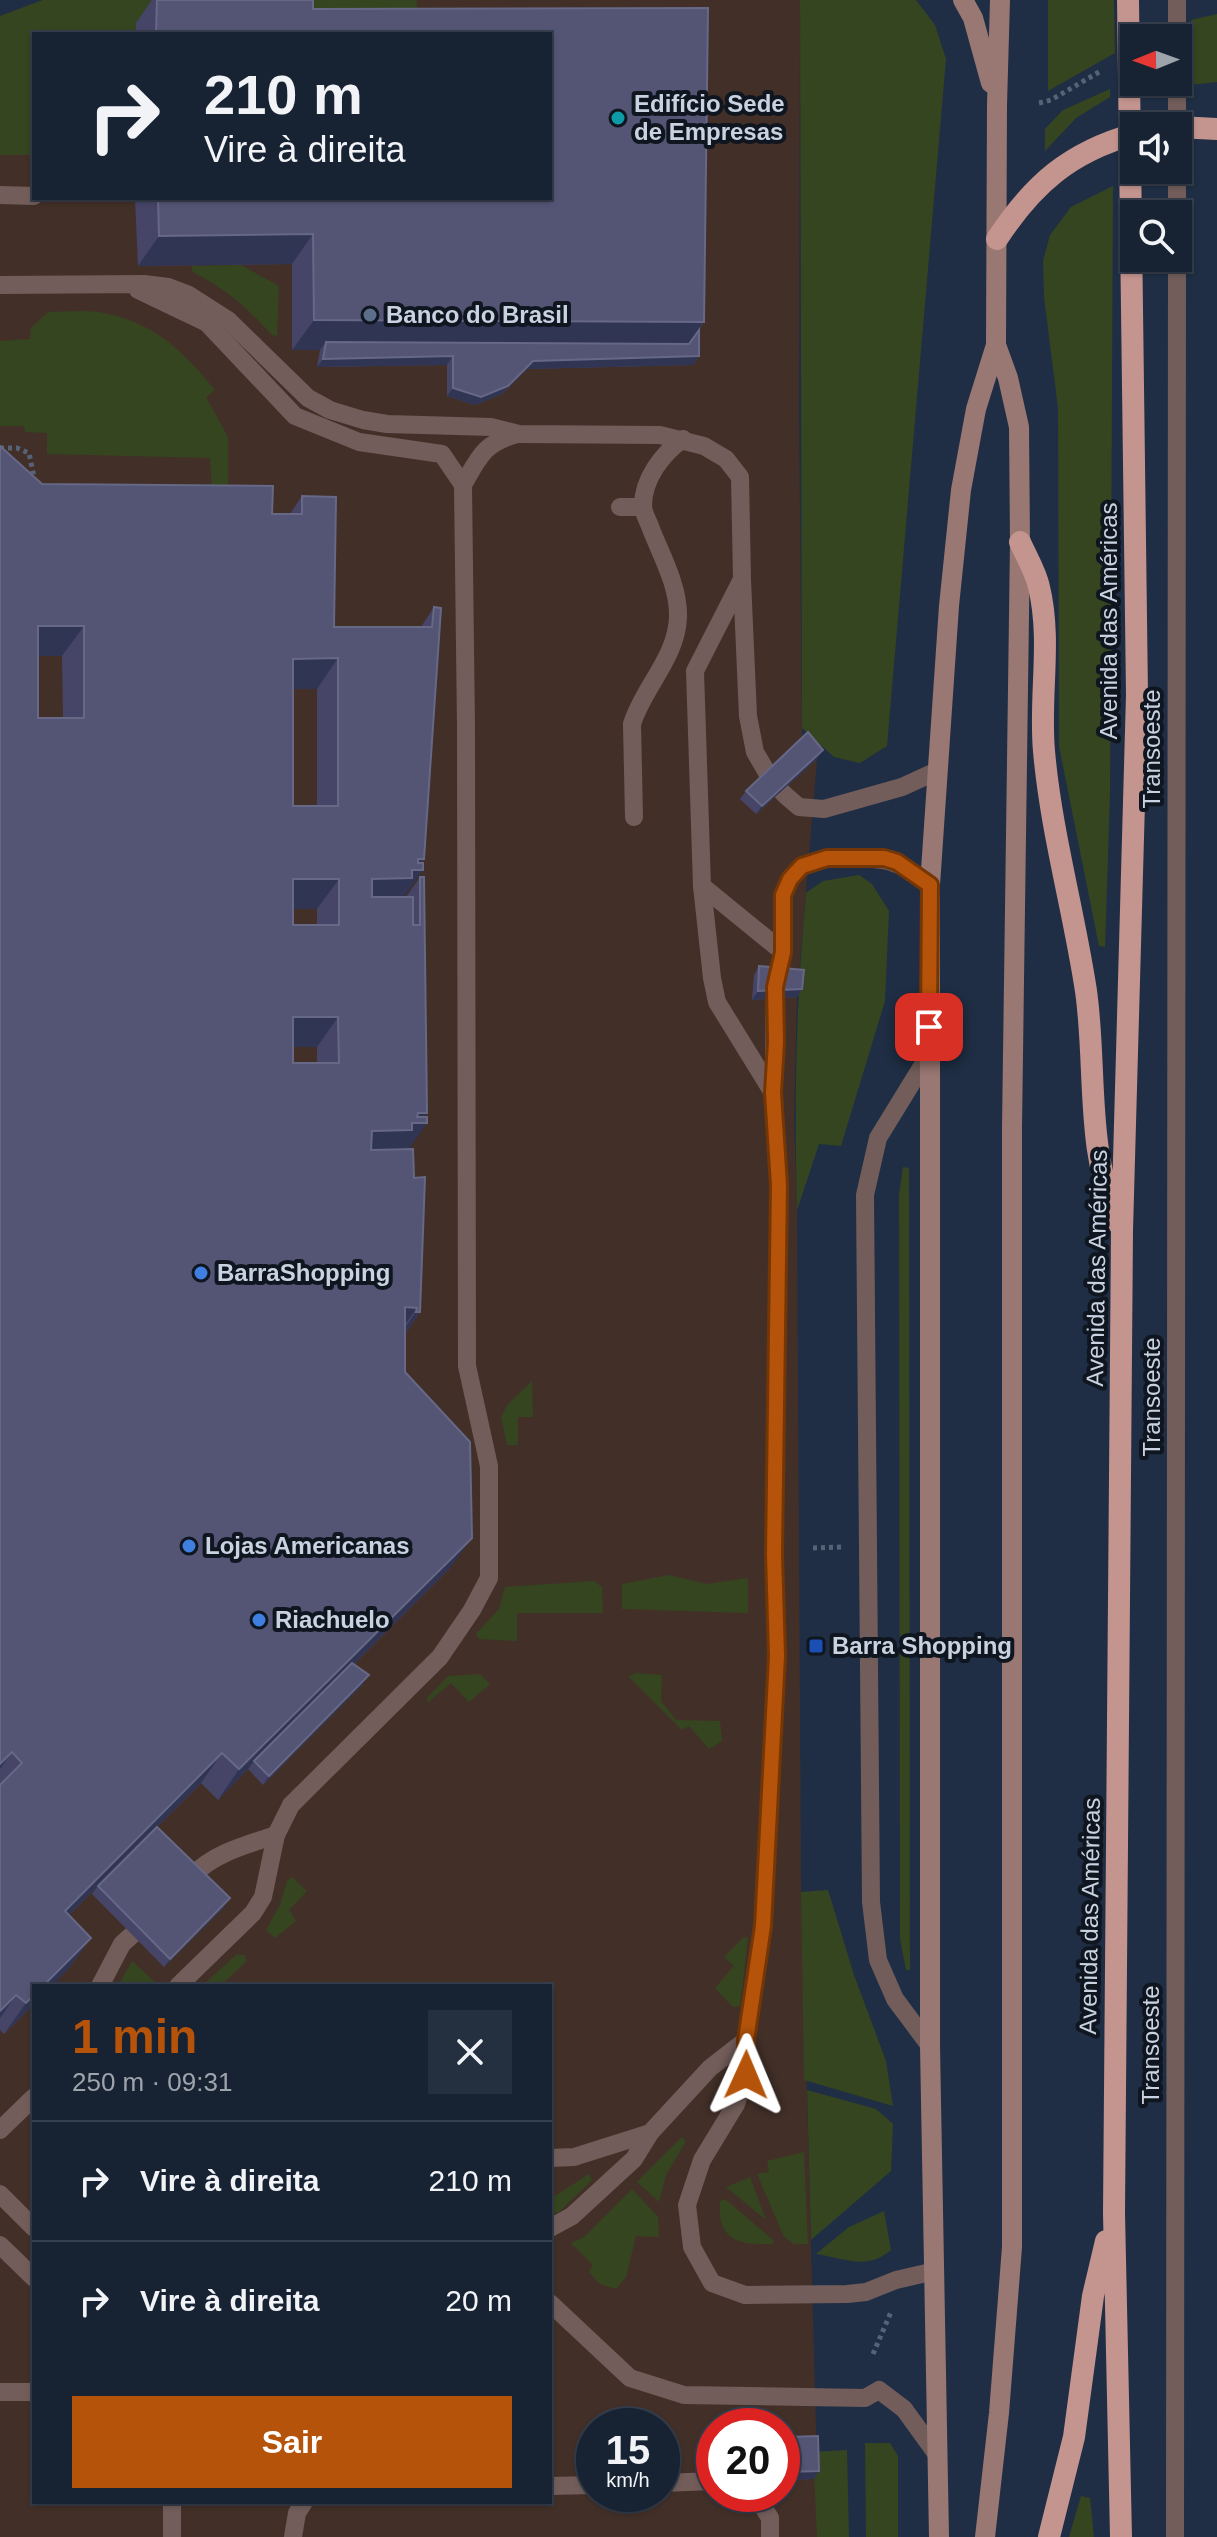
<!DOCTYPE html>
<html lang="pt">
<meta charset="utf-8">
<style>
body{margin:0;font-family:Arial,sans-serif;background:#242f3f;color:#f1f3f6;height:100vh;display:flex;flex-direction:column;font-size:30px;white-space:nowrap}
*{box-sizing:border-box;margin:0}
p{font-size:26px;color:#9ea4ac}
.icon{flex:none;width:44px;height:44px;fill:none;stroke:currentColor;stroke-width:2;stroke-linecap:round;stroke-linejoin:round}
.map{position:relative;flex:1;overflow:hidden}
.drawer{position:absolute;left:32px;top:1984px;width:520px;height:520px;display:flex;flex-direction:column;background:#172233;border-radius:0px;box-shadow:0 2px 6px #0004,0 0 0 2px #363f4e}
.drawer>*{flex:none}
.hud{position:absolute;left:32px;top:32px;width:520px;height:168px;border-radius:0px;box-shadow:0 2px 6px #0004,0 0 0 2px #363f4e;background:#172233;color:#f1f3f6;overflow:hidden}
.needle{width:52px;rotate:269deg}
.buttons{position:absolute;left:1120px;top:24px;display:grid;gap:16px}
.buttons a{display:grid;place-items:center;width:72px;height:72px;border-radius:0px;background:#172233;box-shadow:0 2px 6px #0004,0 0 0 2px #363f4e;font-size:40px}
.speed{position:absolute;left:576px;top:2408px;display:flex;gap:16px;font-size:40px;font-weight:700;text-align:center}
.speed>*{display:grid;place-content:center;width:104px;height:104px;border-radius:50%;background:#172233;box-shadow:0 2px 6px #0004,0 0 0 2px #363f4e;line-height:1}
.speed small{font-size:20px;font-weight:400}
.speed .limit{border:12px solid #d22;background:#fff;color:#111}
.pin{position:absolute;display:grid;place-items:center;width:68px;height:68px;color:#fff;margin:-34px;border-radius:16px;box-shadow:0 4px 12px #0006}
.me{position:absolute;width:88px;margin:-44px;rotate:1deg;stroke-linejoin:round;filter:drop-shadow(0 0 6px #0008)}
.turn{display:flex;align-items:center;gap:28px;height:168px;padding:0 40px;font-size:36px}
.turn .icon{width:104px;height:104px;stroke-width:2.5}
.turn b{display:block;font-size:56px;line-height:68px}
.round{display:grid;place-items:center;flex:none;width:84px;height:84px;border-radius:0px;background:#242f3f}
.head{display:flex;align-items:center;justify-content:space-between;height:136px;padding:0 40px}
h1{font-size:48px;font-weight:600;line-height:60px;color:#b45309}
.action{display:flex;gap:16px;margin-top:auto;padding:16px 40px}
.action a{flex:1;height:92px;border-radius:0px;background:#b45309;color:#fff;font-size:32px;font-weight:600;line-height:92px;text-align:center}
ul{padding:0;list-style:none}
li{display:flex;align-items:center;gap:24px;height:120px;padding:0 40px;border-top:2px solid #363f4e}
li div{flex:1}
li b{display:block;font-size:30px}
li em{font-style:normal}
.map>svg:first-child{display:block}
.commercial{fill:#423028;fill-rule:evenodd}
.green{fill:#35451f}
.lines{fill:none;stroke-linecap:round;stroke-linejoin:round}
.path{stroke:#566377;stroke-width:5;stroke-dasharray:4 4;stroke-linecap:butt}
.service{stroke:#725d5a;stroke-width:18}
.secondary{stroke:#997772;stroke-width:20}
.trunk{stroke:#c4948e;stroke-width:22}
.wall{fill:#464568;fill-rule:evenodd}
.shaded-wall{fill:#303554}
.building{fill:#545475;stroke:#666886;stroke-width:2;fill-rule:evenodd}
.route-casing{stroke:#753606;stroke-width:20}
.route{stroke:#b45309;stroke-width:14}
.culture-dot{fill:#0f9aa8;stroke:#0f1620;stroke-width:3}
.service-dot{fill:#5c6f8a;stroke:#0f1620;stroke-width:3}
.shop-dot{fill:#3f7fe0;stroke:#0f1620;stroke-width:3}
.transit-dot{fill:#1a4fb4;stroke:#0f1620;stroke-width:3}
.labels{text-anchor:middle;stroke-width:8;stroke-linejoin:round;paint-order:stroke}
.poi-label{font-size:24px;font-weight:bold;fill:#c8d2e0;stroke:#0f1620;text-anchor:start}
.street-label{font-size:24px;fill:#c8d2e0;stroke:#0f1620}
</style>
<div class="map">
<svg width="1217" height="2537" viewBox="0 0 1217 2537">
<rect width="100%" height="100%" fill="#1f2e44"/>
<path class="commercial" d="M43,0H800L799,410L802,740L817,759L797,997L794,1118L797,1210L801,1880L819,2537H0V16ZM34,34H550V198H34ZM34,1986H550V2502H34ZM594,2426H662V2494H594ZM714,2426H782V2494H714Z"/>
<g class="green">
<path d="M43,0H417L416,20L136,23V34H34V155H0V16Z"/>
<path d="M800,0H916L935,25L946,59L887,746L860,763L834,757L802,728Z"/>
<path d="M1048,0H1114L1115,53L1048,91Z"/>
<path d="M1217,14V82L1190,85L1191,20Z"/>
<path d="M1110,89V97L1076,118L1045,151V129L1063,110Z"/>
<path d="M1113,186L1110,794L1105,947L1099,946L1059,746L1058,408L1044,297L1043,261L1050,235L1071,207Z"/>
<path d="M241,265L279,286L277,336L272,335C246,306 227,290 193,272L191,266Z"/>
<path d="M48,312C64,312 82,310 98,312C153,321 181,349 215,390L206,397L228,437V491L212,493L210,458L47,454V433L25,432L24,426H0V341L30,339L31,328Z"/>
<path d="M859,875L872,884L889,911L885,1001L841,1146L819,1144L797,1210C794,1102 796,1000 806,893L823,881Z"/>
<path d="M903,1167L909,1168L910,1970H906L900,1939L899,1195Z"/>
<path d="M532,1381L533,1417H518V1445H507L501,1417L507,1405Z"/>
<path d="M669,1575L707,1584L748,1578V1613L622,1609V1584Z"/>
<path d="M594,1581L602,1587L603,1613H517V1641L479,1639L476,1634L499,1609L505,1587Z"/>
<path d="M635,1673L662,1675L661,1701L676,1720L720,1721L722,1741L709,1749L689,1726L682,1730L629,1677Z"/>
<path d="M480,1674L490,1684L469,1702L451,1683L427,1703V1698L448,1676Z"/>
<path d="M292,1877L307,1891L289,1910L296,1921L275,1938L266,1930L280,1905L287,1881Z"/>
<path d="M828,1890L854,1975L886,2061L893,2106L804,2080L801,1892Z"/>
<path d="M744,1937L748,1938L740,2006L733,2007L715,1988L734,1966L724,1957Z"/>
<path d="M236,1955H244L247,1961L220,1986H202Z"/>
<path d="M132,1961L157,1984L118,1986Z"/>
<path d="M807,2090L876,2109L893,2124L891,2171L811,2240Z"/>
<path d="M682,2137L686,2141L666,2175L659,2202L637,2182Z"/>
<path d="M804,2152L808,2244H794L784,2237L757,2174L769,2172L767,2161Z"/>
<path d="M589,2174L592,2180L559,2212L550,2213V2196H555Z"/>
<path d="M750,2177L766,2220L726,2187Z"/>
<path d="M632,2189L658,2217L659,2237L636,2236L626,2277L616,2289L600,2284L589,2272L593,2265L571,2243L584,2237Z"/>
<path d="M725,2199L773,2240V2244C739,2245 717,2241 720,2201Z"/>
<path d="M884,2211L891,2250C867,2271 844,2258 816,2254L849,2227Z"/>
<path d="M865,2443H890L898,2456V2537H866Z"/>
<path d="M847,2450L849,2537H817L813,2452Z"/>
<path d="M1081,2496L1090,2498L1094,2537H1069Z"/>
</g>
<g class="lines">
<g class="path">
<path d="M1039,103L1051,100L1099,72"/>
<path d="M0,448H17L29,453L35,482"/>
<path d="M813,1548L843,1547"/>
<path d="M873,2354L891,2312"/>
</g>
<g class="service">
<path d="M1177,0V38"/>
<path d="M1177,126V82"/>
<path d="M0,195L34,196"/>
<path d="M1177,214V170"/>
<path d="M0,285L144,284L168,287L189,295L228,320L308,398L330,410L363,420L387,424L491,427L519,434L660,435L704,446L726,459L740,477L742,579L695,671L702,886L712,978L717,1002L773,1093L779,1185L774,1554L777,1656L763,1926L746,2040V2075L736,2104L702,2160L687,2205L692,2247L712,2283L745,2295L847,2294L866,2292L896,2280L935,2271"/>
<path d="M138,290L207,323L295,416L359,442L442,454L463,485"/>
<path d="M620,507H643"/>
<path d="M742,580L748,716L755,752L772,781L785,795L799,807L824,809L902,787L937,771"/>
<path d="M634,817L632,724C643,688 677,657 678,617C679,587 662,557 651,529C649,522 643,513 643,506C643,479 662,454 683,439"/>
<path d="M702,886L783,952"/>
<path d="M929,1055L878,1138L865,1195L871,1902L878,1960L895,1999L930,2046"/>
<path d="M773,1093C775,1059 774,1024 775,990C775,976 782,962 783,948C784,925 777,896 792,877C805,859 826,858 847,858C886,858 899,860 930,885"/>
<path d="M192,1876C214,1853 246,1845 276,1835"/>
<path d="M100,1986L122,1944L132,1935"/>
<path d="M178,1986L253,1913L263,1897L276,1835L291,1805L440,1657L472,1610L489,1578V1466L467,1366L466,727L463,485C479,457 484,443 517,434"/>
<path d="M0,2130L34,2097"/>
<path d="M550,2158L574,2157L650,2133"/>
<path d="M0,2194L34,2228"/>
<path d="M550,2228L572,2216L634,2159L650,2133L710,2068L746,2040"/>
<path d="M0,2245L34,2278"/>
<path d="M550,2303L630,2378L684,2395L865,2398L879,2390L904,2409L938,2456"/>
<path d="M0,2392H34"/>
<path d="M662,2483L714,2481"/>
<path d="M550,2486L594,2485"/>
<path d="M755,2494L770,2518V2537"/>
<path d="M172,2502V2537"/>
<path d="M293,2537L297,2513L304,2502"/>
<path d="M1175,2537L1177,258"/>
</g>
<g class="secondary">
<path d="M963,0L973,18L991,83"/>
<path d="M939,2537L930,2046V885L949,606L961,490L976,409L996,345L997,105L1000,0"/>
<path d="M985,2537L999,2413L1012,2247V1128L1020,542L1019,427L1008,378L996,345"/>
</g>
<g class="trunk">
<path d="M1178,127L1217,129"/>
<path d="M997,239C1033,184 1070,152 1134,134"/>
<path d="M1020,542C1026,556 1036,572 1039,587C1052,641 1039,696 1044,751C1051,832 1074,911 1086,991C1097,1069 1085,1151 1119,1224"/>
<path d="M1049,2537L1074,2437L1093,2296L1106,2241"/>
<path d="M1121,2537L1114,2213L1122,1231L1137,695L1128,0"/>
</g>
</g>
<g class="wall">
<path d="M152,0H313V9L708,8L704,322L699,330V356L693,365L527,369L502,394L475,405L447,396V365L317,367L320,350H292V264L138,266L135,198H550V34H136V23Z"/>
<path d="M0,446L42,484L272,514H290L302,496L334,627H421L434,607L424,859L404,897H406L420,877L424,1117L408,1149L420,1312L405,1334V1372L450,1568L354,1664L363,1684L263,1785L248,1769L218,1800L201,1783L157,1827L224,1907L164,1967L92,1894L97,1887L69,1915L91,1938L69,1968L34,1986V2004L4,2034L0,2030ZM38,656H62L63,718H38ZM293,689H317V806H293ZM293,909H317V925H293ZM293,1047H317V1063H293Z"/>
<path d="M817,759L756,814L740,799L746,791Z"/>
<path d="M759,966L802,989L797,997L752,1000L754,975Z"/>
<path d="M789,2437L814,2479L782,2480L783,2446Z"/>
</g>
<g class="shaded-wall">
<path d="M313,234L292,264L138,266L159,236Z"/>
<path d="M314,320L704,322L683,352L326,342L320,350H292Z"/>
<path d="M453,356L447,365L317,367L323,359Z"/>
<path d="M699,356L693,365L527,369L502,394L475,405L447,396L453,388L533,361Z"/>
<path d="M38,626H84L62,656H17Z"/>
<path d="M338,658L317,689H272L293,659Z"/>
<path d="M823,750L817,759L756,814L762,806Z"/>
<path d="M418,859H424L416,870H423L402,900L350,909L372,879Z"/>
<path d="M293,879H339L317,909H272Z"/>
<path d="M802,989L797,997L752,1000L758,991Z"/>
<path d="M293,1017H338L317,1047H271Z"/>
<path d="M418,1113H427L420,1123H427L406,1153L350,1161L372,1131Z"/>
<path d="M405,1307L417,1308L395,1338Z"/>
<path d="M416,1312H420L399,1342H395Z"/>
<path d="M472,1538L450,1568L256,1762L254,1761L248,1769L218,1800L239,1769Z"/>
<path d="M369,1675L363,1684L263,1785L269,1776Z"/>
<path d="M12,1752L0,1769V1764Z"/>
<path d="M222,1753L201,1783L43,1941L65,1911Z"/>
<path d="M230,1898L224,1907L164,1967L170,1959Z"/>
<path d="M91,1938L69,1968L52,1986H43Z"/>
<path d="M16,1995L0,2018V2011Z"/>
<path d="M34,1995V2004L4,2034L26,2003Z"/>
<path d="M819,2471L814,2479L782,2480L788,2472Z"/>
</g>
<g class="building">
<path d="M157,0H313V9L708,8L704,322L314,320L313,234L159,236L158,198H550V34H156Z"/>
<path d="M699,330V356L533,361L508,386L481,397L453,388V356L323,359L326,342L689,344Z"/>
<path d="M0,446L42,484L273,486L272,514H302V496L336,497L334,627H432L434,607L441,608L424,859H418V863H423V870H412V878L372,879V897H413V925H420V877H424L427,1113H418L417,1117H427V1123H412V1130L372,1131L371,1150L413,1149L414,1178L425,1177L420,1312H416L417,1308L405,1307V1372L470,1442L472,1538L239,1769L222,1753L65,1911L91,1938L43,1986H34V1995L26,2003L16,1995L0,2011V1785L22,1763L12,1752L0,1764ZM38,626H84V718H38ZM338,658V806H293V659ZM293,879H339V925H293ZM293,1017H338L339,1063H293Z"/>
<path d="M808,732L823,750L762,806L746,791Z"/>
<path d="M759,966L804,970L802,989L758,991Z"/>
<path d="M352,1663L369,1675L269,1776L254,1761Z"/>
<path d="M157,1827L230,1898L170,1959L98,1886Z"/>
<path d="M818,2436L819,2471L788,2472L789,2437Z"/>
</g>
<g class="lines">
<defs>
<path id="route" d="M746,2075V2040L763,1926L777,1656L774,1554L779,1185L773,1093L776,1042L775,987L783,952V895L790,879L802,866L827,858H884L897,862L930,885L929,1027"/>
</defs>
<use href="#route" class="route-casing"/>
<use href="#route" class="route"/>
</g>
<circle class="culture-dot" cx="618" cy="118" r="8"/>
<circle class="service-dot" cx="370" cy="315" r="8"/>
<g class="shop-dot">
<circle cx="201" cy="1273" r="8"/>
<circle cx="189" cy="1546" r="8"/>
<circle cx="259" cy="1620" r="8"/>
</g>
<rect class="transit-dot" x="808" y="1638" width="16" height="16" rx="4"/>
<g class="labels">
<g class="poi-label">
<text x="634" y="112">Edifício Sede<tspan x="634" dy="28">de Empresas</tspan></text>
<text x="386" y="323">Banco do Brasil</text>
<text x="217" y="1281">BarraShopping</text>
<text x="205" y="1554">Lojas Americanas</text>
<text x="275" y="1628">Riachuelo</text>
<text x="832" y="1654">Barra Shopping</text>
</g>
<g class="street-label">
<text transform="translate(1109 621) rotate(-90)" y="8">Avenida das Américas</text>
<text transform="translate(1152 749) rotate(-90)" y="8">Transoeste</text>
<text transform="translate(1097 1268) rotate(-89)" y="8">Avenida das Américas</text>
<text transform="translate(1152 1397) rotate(-90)" y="8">Transoeste</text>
<text transform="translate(1090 1916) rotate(-89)" y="8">Avenida das Américas</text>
<text transform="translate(1151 2045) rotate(-90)" y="8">Transoeste</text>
</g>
</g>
</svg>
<div class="buttons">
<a><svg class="needle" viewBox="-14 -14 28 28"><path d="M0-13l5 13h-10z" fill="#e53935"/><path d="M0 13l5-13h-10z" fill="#9ea4ac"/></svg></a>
<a><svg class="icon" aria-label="sound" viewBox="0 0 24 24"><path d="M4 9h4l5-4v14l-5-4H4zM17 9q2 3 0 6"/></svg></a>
<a><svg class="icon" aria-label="search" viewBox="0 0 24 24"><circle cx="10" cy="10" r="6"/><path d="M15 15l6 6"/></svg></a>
</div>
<div class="speed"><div>15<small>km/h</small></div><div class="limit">20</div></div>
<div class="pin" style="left:929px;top:1027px;background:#d93025"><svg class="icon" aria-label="arrive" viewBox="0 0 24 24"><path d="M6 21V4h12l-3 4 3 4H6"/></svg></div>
<svg class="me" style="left:746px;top:2075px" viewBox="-20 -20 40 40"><path d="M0-17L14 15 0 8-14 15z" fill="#b45309" stroke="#fff" stroke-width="4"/></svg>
<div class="hud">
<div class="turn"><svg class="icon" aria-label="right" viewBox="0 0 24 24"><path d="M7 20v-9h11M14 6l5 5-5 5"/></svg><div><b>210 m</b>Vire à direita</div></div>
</div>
<section class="drawer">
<div class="head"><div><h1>1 min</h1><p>250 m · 09:31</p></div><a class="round"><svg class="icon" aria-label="close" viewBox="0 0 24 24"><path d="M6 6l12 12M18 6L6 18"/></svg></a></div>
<ul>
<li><svg class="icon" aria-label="right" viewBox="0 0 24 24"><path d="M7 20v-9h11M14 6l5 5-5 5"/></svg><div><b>Vire à direita</b></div><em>210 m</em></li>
<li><svg class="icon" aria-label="right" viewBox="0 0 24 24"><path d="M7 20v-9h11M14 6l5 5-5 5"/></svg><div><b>Vire à direita</b></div><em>20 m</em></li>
</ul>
<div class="action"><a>Sair</a></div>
</section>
</div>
